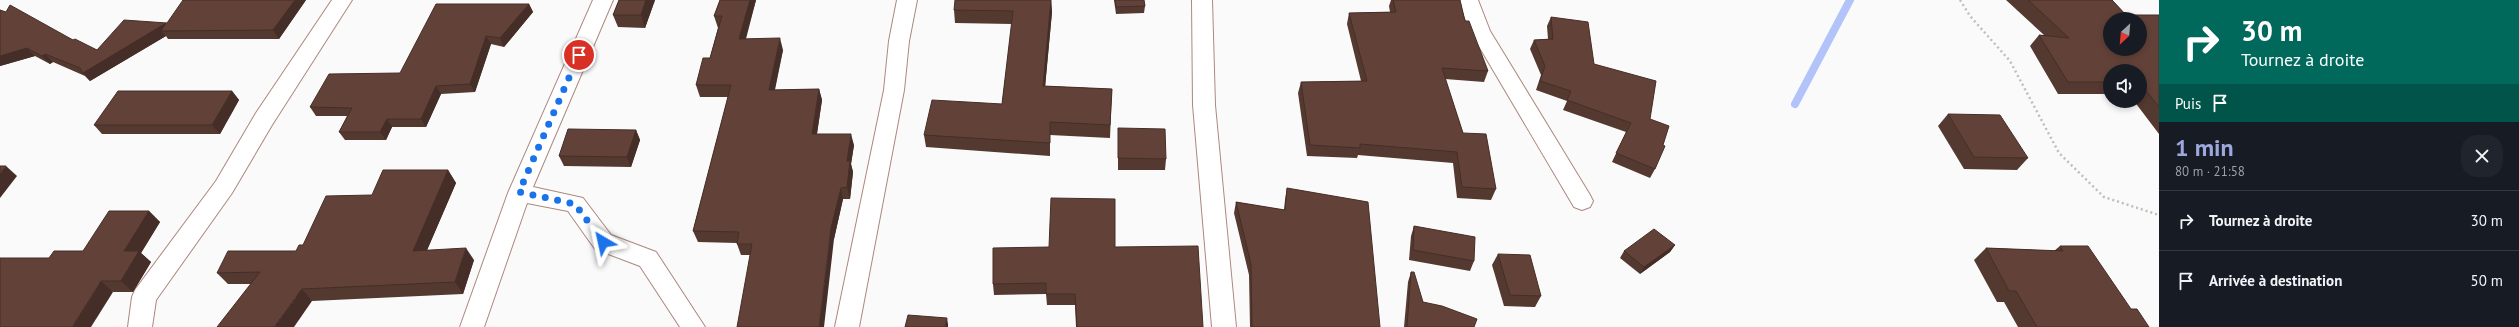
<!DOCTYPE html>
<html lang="fr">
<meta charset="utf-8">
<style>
body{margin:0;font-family:"PT Sans",sans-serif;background:#20242c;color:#f1f3f6;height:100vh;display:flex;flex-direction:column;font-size:15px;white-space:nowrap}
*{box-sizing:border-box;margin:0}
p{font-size:13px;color:#9ea1a6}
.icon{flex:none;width:22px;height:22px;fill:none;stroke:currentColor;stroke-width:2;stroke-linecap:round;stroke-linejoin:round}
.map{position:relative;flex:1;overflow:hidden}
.panel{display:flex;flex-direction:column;background:#171b24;width:360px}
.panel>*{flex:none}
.guide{background:#00695c;color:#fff;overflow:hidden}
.needle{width:26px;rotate:206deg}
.buttons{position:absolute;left:2103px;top:12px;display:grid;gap:8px}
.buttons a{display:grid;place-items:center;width:44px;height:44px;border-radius:50%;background:#171b24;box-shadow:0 2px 6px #0003;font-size:20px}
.pin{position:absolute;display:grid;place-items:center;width:34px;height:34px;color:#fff;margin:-17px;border:2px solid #fff;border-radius:50%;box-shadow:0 1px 4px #0007}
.me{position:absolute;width:44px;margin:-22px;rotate:324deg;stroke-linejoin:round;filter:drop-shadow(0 0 3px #0008)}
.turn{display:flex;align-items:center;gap:14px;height:84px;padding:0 16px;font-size:18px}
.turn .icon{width:52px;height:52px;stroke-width:2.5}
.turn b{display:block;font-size:28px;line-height:34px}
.then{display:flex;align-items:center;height:38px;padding:0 16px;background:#0003;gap:8px;font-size:15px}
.round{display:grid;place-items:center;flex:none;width:42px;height:42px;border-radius:16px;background:#20242c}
.head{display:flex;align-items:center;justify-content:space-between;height:68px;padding:0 16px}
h1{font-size:24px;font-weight:600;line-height:30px;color:#9da8dd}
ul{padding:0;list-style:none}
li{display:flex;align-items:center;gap:12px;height:60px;padding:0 16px;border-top:1px solid #363941}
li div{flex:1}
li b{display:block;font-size:15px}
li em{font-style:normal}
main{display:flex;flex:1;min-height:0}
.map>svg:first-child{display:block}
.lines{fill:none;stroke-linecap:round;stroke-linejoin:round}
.stream{stroke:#b1c3f8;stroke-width:8}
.minor-casing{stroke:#ac887d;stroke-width:2}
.path{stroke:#c2bdbc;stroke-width:2.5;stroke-dasharray:2 3;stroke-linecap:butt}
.minor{fill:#fff;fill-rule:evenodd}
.wall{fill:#543930}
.shaded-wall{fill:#452e27}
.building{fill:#624238;stroke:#452e27;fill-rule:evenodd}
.route{stroke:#1a73e8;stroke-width:7;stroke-dasharray:0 12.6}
</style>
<main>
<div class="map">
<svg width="2159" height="327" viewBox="0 0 2159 327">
<rect width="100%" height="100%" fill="#fafafa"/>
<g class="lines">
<path class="stream" d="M1795,104L1850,0"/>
<defs>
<g id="minor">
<path d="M332,0H352L272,125L232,193L156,300L152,327H128L132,297L135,290L216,181L256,113Z"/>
<path d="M593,0H613L533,187L583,198L611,235L656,252L705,327H680L640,266L595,249L568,211L527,203L484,327H460L508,193Z"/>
<path d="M897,0H917L909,41L904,90L859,327H835L884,90L889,41Z"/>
<path d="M1192,0H1212L1215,105L1236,327H1212L1193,105Z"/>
<path d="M1458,0H1478L1490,31L1590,195L1593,201L1590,207L1582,210L1574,207L1470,31Z"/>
</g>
</defs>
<use href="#minor" class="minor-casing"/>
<path class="path" d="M1960,0L1970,16L2010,61L2059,153L2104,197L2159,215"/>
<use href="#minor" class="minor"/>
</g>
<g class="wall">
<path d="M306,0L279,39H168L166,36L90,81L85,76L53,62L50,64L35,56L0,66V10L97,50L167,23Z"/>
<path d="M619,0H655L645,28L618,27L613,15Z"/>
<path d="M720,0H756L746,39L783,50L775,90L819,89L822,100L817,134L854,145L851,164L853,172L850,199H843L834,239L750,255H741L737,244V243L698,242L693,231L728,97H700L696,85L710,58L718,28L714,16Z"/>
<path d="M1051,0L1052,12L1045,86L1112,89L1110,138L1050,135V156L926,147L924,135L1002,104L1012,24L955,23L954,10Z"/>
<path d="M1114,0H1144L1145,6L1144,13L1116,14Z"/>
<path d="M1391,0H1460L1465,21L1488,71L1484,82L1445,79L1463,133L1496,189L1491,200L1457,198L1453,163L1358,155L1357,158L1307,156L1298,93L1301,82L1361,81L1347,24L1349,13L1390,12L1389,6Z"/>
<path d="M2006,0H2112L2126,15H2159V134L2134,101H2140V71H2110V94H2058L2030,46L2039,35H2044Z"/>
<path d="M529,4L533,12L504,47L491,44L475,92L441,94L426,127H392L386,140H345L339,132L347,116H316L310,107L400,73Z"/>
<path d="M1551,17L1594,64L1650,119L1655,169L1650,178L1612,162L1626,132L1563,110L1567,101L1536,90L1541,75L1530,49L1534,40L1548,39L1547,26Z"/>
<path d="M232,91L239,100L220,134H102L94,125Z"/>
<path d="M1948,114L2028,158L2017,170L1964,169L1938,126Z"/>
<path d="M1118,128L1166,159L1165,170H1118Z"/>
<path d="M636,130L640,140L631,167L564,166L559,156Z"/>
<path d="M448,170L456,183L427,250L474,260L463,294L312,301L250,284H228L217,273L296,251L303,245Z"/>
<path d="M1287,188L1380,327H1250L1249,275L1234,213L1236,202L1284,210L1285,200Z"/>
<path d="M149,211L160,222L141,253L151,262L133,292H113L49,258L83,251Z"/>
<path d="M1414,226L1474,261L1470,271L1409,260L1411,236Z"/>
<path d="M1675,245L1670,252L1640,274L1620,258L1624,251Z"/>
<path d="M2060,246L2131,309L2149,327H2018L2004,302H1997L1974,260L1986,248L2054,251Z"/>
<path d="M1115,247L1203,327H1076L1075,305H1047L1046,294L994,295L993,284Z"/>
<path d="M1498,254L1541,296L1535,307L1504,306L1492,265Z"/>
<path d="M1411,272L1423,302L1474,327H1404L1408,282Z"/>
</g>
<g class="shaded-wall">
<path d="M295,0H306L279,39L273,30Z"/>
<path d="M646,0H655L645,28L641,15Z"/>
<path d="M750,0H756L742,50L739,39Z"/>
<path d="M1051,0L1052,12L1044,99L1043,86Z"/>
<path d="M529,4L533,12L504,47L500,38Z"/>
<path d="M166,23L161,31L166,36L90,81L83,73Z"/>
<path d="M486,36L491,44L475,92L470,84Z"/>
<path d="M780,38L783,50L772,101L769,90Z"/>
<path d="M27,48L35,56L0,66V56Z"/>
<path d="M45,54L53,62L50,64L42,56Z"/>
<path d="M436,86L441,94L426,127L421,119Z"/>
<path d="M819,89L822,100L815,146L812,134Z"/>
<path d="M232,91L239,100L220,134L212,125Z"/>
<path d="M387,119L392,127L386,140L380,132Z"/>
<path d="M636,130L640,140L631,167L627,157Z"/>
<path d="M851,134L854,145L851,164L853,172L850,199L847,187V161Z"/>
<path d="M6,166L17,176L0,198V174Z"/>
<path d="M448,170L456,183L422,262L413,251Z"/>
<path d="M841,188L843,199L834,239L824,327H819L831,228Z"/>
<path d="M149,211L160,222L141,253L151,262L133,292L121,281L124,251Z"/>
<path d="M1675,245L1670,252L1640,274L1644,267Z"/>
<path d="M466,248L474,260L463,294L455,282Z"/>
<path d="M101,281L113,292L91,327H72Z"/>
<path d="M302,289L312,301L294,327H274Z"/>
<path d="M947,318L948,324V327H945Z"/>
</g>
<g class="building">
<path d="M183,0H295L273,30L161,31L166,23L83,73L80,68L45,54L42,56L27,48L0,56V10L6,12L10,5L73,40L75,39L97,50L124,20L167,23Z"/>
<path d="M619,0H646L641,15H613Z"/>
<path d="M720,0H750L739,39L780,38L769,90L819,89L812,134H851L847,161H850L847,187L841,188L831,228L819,327H737L752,244H737L739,232L693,231L731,85H696L703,58H710L722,16H714Z"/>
<path d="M955,0H1051L1043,86L1112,89L1110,125L1050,122V143L924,135L932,100L1002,104L1013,11L954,10Z"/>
<path d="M1115,0H1144L1145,6L1116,7Z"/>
<path d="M1393,0H1460L1465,21H1469L1488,71L1442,68L1463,133L1486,134L1496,189L1462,187L1457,152L1360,144V148L1310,145L1301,82L1367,81L1349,13L1396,12Z"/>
<path d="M2028,0H2112L2126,15H2159V107L2140,83V71H2110V82H2068L2039,35L2069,38ZM2110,19H2140V49H2110Z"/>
<path d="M436,4H529L500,38L486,36L470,84L436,86L421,119H387L380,132H339L352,108L310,107L329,74L400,73Z"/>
<path d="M1551,17L1588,22L1594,64L1656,81L1650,119L1669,126L1663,145L1665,146L1655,169L1616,153L1631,123L1567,100L1571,91L1540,81L1545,66L1534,40L1553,39Z"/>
<path d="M118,91H232L212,125H94Z"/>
<path d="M1948,114L2000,115L2028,158L1974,157Z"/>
<path d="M1118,128L1165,129L1166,159L1118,158Z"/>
<path d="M568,129L636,130L627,157L559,156Z"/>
<path d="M0,166H6L0,174Z"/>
<path d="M383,170H448L413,251L466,248L455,282L302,289L274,327H217L260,272L217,273L228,251H296L299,245H303L326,196L372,195Z"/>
<path d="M1287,188L1368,202L1380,327H1252L1251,264L1236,202L1285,210Z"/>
<path d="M1051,198L1115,199V247L1198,246L1203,327H1077L1075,294H1046V283L993,284V248L1049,247Z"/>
<path d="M109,211H149L124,251H139L121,281H101L72,327H0V258H49L54,251H83Z"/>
<path d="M1414,226L1475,237L1474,261L1413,250Z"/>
<path d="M1654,229L1675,245L1644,267L1624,251Z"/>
<path d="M2060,246H2088L2131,309H2137L2149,327H2037L2016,291H2009L1986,248L2063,251Z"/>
<path d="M1498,254L1530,255L1541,296L1510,295Z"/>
<path d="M1411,272H1414L1423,302L1442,306L1477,319L1474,327H1407Z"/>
<path d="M908,315L947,318L945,327H905Z"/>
</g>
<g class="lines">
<path class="route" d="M579,55L519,192L575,204L603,242"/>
</g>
</svg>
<div class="buttons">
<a><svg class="needle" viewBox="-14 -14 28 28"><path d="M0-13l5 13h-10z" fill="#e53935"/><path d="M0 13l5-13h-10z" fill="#9ea1a6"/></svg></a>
<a><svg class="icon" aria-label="sound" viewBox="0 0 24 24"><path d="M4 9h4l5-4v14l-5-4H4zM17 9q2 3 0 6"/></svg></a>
</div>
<div class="pin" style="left:579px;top:55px;background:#d93025"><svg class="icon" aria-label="arrive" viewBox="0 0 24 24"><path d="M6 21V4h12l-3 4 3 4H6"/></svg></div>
<svg class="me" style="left:603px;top:242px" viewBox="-20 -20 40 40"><path d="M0-17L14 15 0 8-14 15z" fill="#1a73e8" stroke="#fff" stroke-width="4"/></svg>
</div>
<section class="panel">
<div class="guide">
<div class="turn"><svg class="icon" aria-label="right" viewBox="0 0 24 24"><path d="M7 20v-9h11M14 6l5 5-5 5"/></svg><div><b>30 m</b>Tournez à droite</div></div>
<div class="then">Puis<svg class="icon" aria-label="arrive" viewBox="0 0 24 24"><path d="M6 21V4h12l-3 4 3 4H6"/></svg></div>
</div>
<div class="head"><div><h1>1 min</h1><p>80 m · 21:58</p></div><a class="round"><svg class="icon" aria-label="close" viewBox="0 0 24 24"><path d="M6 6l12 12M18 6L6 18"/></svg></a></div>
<ul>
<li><svg class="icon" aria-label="right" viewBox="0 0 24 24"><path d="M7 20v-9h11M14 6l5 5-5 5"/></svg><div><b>Tournez à droite</b></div><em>30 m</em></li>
<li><svg class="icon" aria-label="arrive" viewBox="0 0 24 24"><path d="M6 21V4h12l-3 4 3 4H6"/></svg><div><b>Arrivée à destination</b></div><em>50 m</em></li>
</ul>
</section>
</main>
